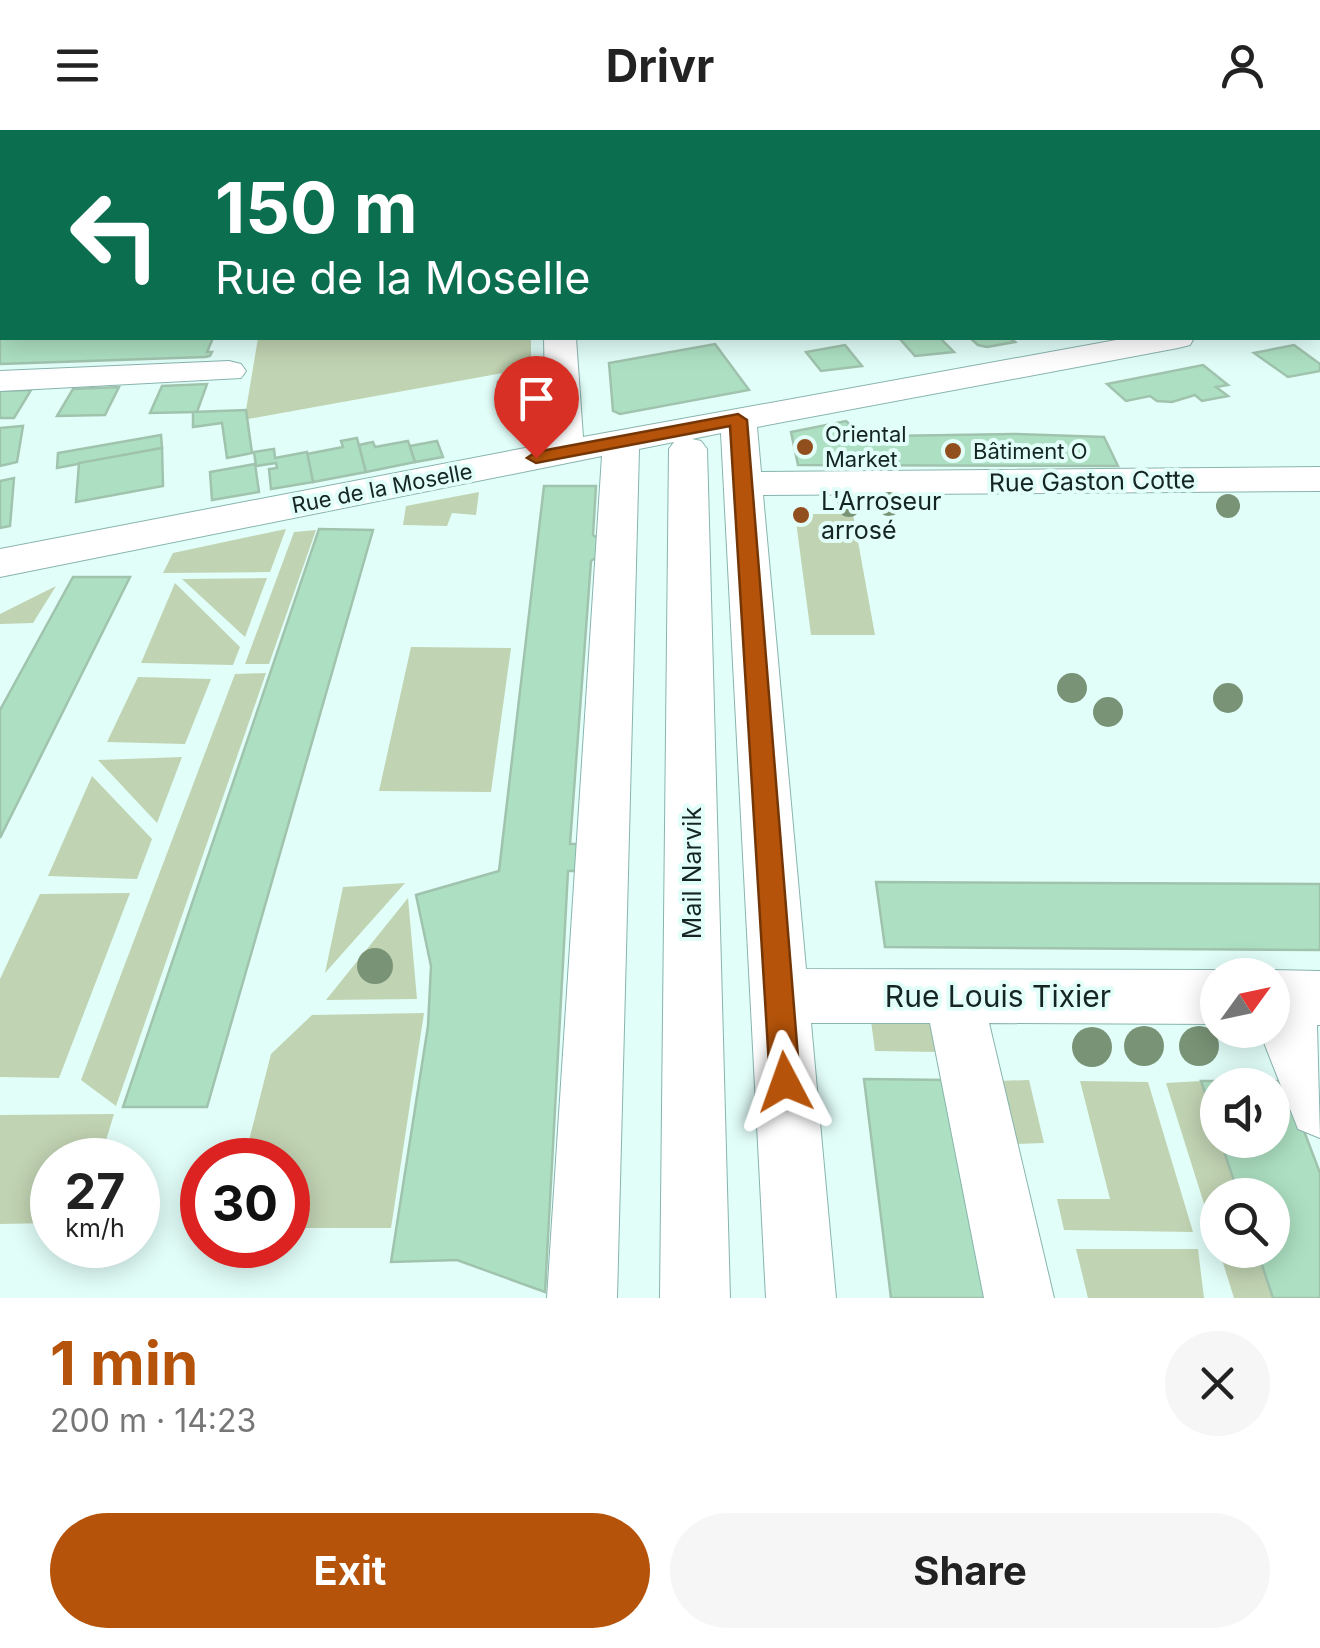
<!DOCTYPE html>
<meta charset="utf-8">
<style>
body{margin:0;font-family:Inter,sans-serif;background:#f6f6f6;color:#222;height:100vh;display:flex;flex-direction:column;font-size:38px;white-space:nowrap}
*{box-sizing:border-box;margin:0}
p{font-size:32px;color:#767676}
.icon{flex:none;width:55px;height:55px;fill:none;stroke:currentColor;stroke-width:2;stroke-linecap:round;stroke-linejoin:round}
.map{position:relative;height:1168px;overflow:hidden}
.panel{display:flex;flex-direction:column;background:#fff;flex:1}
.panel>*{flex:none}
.banner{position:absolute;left:0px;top:0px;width:1320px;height:210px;box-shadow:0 5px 25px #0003;background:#0b6e4f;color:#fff;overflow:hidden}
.needle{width:65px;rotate:57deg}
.fabs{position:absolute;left:1200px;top:828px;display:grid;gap:20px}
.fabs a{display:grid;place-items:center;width:90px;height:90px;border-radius:50%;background:#fff;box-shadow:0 5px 25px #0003;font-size:50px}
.speed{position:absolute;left:30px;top:1008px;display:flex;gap:20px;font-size:50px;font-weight:700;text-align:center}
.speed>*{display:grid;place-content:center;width:130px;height:130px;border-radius:50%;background:#fff;box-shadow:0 5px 25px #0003;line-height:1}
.speed small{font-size:25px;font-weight:400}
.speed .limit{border:15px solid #d22;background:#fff;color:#111}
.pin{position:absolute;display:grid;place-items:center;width:85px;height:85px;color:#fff;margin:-102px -42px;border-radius:50% 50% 50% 0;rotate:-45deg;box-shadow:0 0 10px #0007}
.pin .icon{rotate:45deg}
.me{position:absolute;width:110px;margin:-55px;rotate:356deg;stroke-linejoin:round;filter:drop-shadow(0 0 8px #0008)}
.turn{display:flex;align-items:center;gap:35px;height:210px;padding:0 50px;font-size:45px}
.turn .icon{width:130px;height:130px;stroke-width:2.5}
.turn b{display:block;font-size:70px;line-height:85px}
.round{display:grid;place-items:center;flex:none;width:105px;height:105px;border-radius:52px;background:#f6f6f6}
.head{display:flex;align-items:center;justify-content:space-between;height:170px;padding:0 50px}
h1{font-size:60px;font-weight:700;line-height:75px;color:#b45309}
.primary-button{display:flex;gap:20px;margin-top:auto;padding:20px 50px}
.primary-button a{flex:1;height:115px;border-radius:60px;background:#b45309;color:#fff;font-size:40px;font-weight:700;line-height:115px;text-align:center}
.primary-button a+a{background:#f6f6f6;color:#222}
header{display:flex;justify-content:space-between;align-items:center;height:130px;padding:0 50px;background:#fff;font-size:45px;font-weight:700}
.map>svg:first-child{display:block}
.green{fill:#c0d3b2}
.building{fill:#ade0c2;stroke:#a0c3ae;stroke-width:2.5}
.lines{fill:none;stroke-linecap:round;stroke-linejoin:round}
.minor-casing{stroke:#88b4ae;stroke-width:2}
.major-casing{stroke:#88b4ae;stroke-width:3}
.minor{fill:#fff;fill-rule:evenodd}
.major{fill:#fff;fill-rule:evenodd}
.tree{fill:#799376}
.route{fill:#b45309;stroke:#753606;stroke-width:2.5}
.poi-dot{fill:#924f1e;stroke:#e2fef9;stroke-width:4}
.labels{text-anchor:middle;stroke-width:8;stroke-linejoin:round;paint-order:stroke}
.far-poi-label{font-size:22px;fill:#142523;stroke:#e2fef9;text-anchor:start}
.far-street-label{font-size:22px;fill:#142523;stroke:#e2fef9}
.street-label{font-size:25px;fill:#142523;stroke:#e2fef9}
.poi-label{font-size:25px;fill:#142523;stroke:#e2fef9;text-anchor:start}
.near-street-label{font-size:30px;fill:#142523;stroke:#e2fef9}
</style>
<header><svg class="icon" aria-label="menu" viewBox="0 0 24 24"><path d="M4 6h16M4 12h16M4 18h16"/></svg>Drivr<svg class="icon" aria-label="person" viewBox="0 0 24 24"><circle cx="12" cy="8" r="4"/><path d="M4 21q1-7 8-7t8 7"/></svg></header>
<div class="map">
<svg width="1320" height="1168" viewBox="0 0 1320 1168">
<rect width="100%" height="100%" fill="#e2fef9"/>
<g class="green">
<path d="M258,208H531V238L248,289L246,280Z"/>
<path d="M479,362L476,385L452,383L447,396L403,395L406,376Z"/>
<path d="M795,384H853L875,505H811Z"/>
<path d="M286,399L270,442L163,443L173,423Z"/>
<path d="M316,400L269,534H245L294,402Z"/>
<path d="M267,448L245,507L182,449Z"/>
<path d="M175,453L240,517L233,535L141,533Z"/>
<path d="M56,456L33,493L0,494V484Z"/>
<path d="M411,517L511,518L491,662L379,661Z"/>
<path d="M266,543L116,976L81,950L235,544Z"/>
<path d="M138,547L211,549L185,614L107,612Z"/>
<path d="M182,627L157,693L98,630Z"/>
<path d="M92,646L152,709L137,749L48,746Z"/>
<path d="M405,753L325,843L343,757Z"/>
<path d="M130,763L59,948L0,947V849L40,764Z"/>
<path d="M408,768L417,869L325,870H326Z"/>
<path d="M424,883L391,1098H288V1030H244L271,924L312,885Z"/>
<path d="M871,891L933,892L938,922L875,921Z"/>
<path d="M1029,950L1044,1013L1012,1014L997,951Z"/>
<path d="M1080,951L1148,952L1193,1102L1064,1100L1057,1069H1110Z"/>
<path d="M1201,951L1239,1065H1218L1217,1115L1166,953Z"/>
<path d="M114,984L100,1030H52V1093L0,1094V985Z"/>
<path d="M1076,1119H1198L1204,1168H1088Z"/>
<path d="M1219,1120H1257L1273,1168H1234Z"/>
</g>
<g class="building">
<path d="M1216,0H1320V84L1318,2Z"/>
<path d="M0,207L2,208H213L207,222H212L210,226L205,227L0,234Z"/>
<path d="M899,208H940L954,222L915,226Z"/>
<path d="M970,208H1010L1015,212L987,217L978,215Z"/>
<path d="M715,214L749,260L620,284L613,281L609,233Z"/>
<path d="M845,215L862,236L821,241L806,222Z"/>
<path d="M1294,215L1320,234V241L1288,247L1254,223Z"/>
<path d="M1203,235L1228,255L1216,257L1228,266L1202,271L1195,265L1172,272L1157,271L1150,266L1126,271L1107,254Z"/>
<path d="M531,238L532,273L497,274L498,252L518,251L517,241Z"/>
<path d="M207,254L197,282L150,283L162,256Z"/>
<path d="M119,257L105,285L57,286L73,259Z"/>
<path d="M31,260L14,288H0V261Z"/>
<path d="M246,280L252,323L227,328L222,293L193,297V282Z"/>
<path d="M846,291L859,304L887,306L1015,304L1104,307L1118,336L798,335L791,302Z"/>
<path d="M23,296L17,332L0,336V298Z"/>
<path d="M161,305L162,318L57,338L58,323Z"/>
<path d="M357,308L366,342L313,352L307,324L343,317L341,311Z"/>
<path d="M408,311L415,332L366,342L359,315L373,312L375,317Z"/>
<path d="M437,311L443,327L415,332L410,316Z"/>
<path d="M162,318L163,356L76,372L79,333Z"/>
<path d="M274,319L275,328L307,322L313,352L271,359L269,339L277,338L276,333L256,336L254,322Z"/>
<path d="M255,334L259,362L212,370L210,342Z"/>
<path d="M14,348L10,396L0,398V351Z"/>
<path d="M544,356H596L593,405L612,417L591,431L570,714H584L582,741H568L545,1162L457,1130L391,1132L428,896L431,836L416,765L499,741Z"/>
<path d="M319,399L373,400L207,977H123Z"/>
<path d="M73,447H130L0,708V580Z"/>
<path d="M876,752L1320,754V820L885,817Z"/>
<path d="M864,949L948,950L986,1168H891Z"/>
<path d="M1201,951H1285L1320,1043V1168H1273L1257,1120H1272V1065H1239L1220,1010H1272V955H1218V1001Z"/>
</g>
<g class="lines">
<defs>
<g id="minor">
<rect x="541" y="0" width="24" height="2"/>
<rect x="0" y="118" width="2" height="18"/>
<path d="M1318,173H1320V193L1318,192Z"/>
<path d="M544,208H576L583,307L1127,208H1194L1190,215L1178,218L757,297L761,342L1320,337V361L763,365L806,839L1218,840L1231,845H1218V894L989,893L1054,1168H984L930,893H811L836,1168H766L721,303L692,309L701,311L707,319L730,1168H660L669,319L674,312L639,319L617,1168H547L602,326L0,447V419L546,314Z"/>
<path d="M229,231L241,234L246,241L241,248L0,261V241Z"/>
<path d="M1272,840L1320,841V895H1317L1320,1008L1298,999L1259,900H1272V845H1259Z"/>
</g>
<g id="major">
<path d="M1123,0H1153L1154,2H1124Z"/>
<path d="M1173,0H1203L1204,2H1174Z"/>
<path d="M1318,97H1320V119L1318,118Z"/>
<path d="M1318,146L1320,147V171L1318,170Z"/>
</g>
</defs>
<use href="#minor" class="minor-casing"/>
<use href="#major" class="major-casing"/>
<use href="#minor" class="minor"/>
<use href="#major" class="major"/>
</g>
<g class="tree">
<circle cx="889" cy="374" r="12"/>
<circle cx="849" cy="375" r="12"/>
<circle cx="1228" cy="376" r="12"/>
<circle cx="1072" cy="558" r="15"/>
<circle cx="1228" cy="568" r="15"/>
<circle cx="1108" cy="582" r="15"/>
<circle cx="375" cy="836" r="18"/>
<circle cx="1144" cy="916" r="20"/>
<circle cx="1199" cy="916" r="20"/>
<circle cx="1092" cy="917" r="20"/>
</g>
<path class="route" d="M738,284L747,290L800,952L795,962L785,966L775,962L770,952L730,296L536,333L527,328L536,322Z"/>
<g class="poi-dot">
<circle cx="805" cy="317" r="10"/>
<circle cx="953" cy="321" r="10"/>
<circle cx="801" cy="385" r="10"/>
</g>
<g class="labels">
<g class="far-poi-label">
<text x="825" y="312">Oriental<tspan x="825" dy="25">Market</tspan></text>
<text x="973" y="329">Bâtiment O</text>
</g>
<g class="far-street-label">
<text transform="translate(382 358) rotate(-11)" y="8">Rue de la Moselle</text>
</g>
<g class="street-label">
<text transform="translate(1092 351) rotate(-1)" y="9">Rue Gaston Cotte</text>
<text transform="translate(692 743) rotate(-90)" y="9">Mail Narvik</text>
</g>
<g class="poi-label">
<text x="821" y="380">L'Arroseur<tspan x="821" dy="29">arrosé</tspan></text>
</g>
<g class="near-street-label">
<text x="998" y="877">Rue Louis Tixier</text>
</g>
</g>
</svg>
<div class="fabs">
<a><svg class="needle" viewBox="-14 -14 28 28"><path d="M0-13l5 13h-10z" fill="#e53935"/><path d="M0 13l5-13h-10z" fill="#767676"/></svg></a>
<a><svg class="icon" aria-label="sound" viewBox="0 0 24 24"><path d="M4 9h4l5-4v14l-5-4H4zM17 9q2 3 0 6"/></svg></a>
<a><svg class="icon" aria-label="search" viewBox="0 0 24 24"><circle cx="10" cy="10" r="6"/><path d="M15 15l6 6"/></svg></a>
</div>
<div class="speed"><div>27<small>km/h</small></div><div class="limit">30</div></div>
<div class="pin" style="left:536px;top:328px;background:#d93025"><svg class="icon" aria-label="arrive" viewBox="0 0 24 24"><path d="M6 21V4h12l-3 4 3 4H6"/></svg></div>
<svg class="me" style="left:785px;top:952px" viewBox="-20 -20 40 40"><path d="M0-17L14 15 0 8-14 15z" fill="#b45309" stroke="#fff" stroke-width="4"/></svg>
<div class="banner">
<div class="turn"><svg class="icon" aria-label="left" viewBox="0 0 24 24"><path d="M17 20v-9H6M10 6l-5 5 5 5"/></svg><div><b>150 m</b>Rue de la Moselle</div></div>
</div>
</div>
<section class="panel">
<div class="head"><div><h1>1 min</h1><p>200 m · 14:23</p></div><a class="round"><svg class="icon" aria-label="close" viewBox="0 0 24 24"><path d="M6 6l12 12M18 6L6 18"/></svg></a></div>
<div class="primary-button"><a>Exit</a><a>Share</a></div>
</section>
